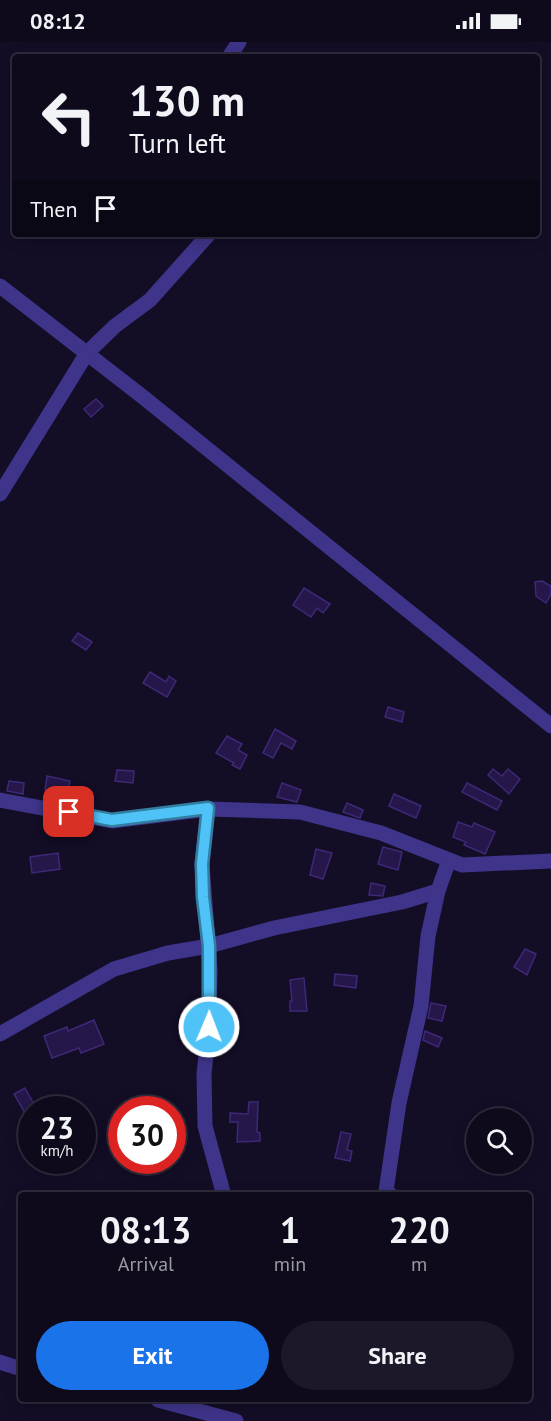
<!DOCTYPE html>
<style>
body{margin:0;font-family:"PT Sans",sans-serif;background:#1c1829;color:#f1f3f6;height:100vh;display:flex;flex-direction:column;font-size:22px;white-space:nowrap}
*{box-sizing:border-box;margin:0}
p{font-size:20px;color:#9b9aa3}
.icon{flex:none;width:33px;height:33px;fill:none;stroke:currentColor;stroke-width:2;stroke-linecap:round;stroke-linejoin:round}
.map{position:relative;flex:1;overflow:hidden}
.sheet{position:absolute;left:18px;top:1150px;width:514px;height:210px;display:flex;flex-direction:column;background:#0e0a1c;border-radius:6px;box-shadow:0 3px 15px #0003,0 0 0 2px #2e2b3b}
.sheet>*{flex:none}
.guide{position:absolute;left:12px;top:12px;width:528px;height:183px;border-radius:6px;box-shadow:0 3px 15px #0003,0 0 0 2px #2e2b3b;background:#0e0a1c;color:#f1f3f6;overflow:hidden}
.fabs{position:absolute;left:466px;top:1066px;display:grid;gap:12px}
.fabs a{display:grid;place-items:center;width:66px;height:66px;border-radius:50%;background:#0e0a1c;box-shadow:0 3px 15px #0003,0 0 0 2px #2e2b3b;font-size:30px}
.speed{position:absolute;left:18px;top:1054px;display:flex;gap:12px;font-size:30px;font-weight:700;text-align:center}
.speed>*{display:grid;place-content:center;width:78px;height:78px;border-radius:50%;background:#0e0a1c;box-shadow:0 3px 15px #0003,0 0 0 2px #2e2b3b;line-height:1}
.speed small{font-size:15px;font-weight:400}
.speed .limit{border:9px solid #d22;background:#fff;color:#111}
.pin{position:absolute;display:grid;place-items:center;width:51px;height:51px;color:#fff;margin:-26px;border-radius:12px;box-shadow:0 3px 9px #0006}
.me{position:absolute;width:66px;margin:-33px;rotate:1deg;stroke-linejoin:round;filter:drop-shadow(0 0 4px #0008)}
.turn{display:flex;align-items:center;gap:21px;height:126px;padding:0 18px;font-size:27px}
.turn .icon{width:78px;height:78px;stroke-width:2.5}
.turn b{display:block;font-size:42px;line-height:51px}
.then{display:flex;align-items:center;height:57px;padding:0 18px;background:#0003;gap:12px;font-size:22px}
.eta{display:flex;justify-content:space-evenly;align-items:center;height:102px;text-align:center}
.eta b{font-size:36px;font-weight:700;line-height:42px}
.action{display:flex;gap:12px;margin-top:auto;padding:12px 18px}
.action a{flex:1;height:69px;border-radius:36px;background:#1a73e8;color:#fff;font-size:24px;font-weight:700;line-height:69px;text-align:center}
.action a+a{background:#1c1829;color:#f1f3f6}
.status{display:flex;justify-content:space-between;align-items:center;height:42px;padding:0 30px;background:#0e0a1c;direction:ltr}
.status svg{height:16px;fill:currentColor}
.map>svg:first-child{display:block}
.building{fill:#251749;stroke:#3e2877;stroke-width:1.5}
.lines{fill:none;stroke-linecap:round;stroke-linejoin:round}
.minor{stroke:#3e3489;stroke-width:15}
.route-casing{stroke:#337fa1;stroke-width:15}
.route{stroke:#4fc3f7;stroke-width:10}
</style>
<div class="status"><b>08:12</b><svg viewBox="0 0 49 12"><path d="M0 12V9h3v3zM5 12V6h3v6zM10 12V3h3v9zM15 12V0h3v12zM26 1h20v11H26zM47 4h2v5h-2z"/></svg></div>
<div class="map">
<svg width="551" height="1379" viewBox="0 0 551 1379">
<rect width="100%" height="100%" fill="#130d26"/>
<g class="building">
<path d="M96,357L103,364L91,375L84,367Z"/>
<path d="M542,539L551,544V552L546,561L536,554L535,540Z"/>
<path d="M304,546L330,562L323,571L317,566L311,575L293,563Z"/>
<path d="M78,591L92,600L86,608L72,599Z"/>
<path d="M150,630L166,640L169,634L176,639L167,655L143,641Z"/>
<path d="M388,665L404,670L402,680L385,675Z"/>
<path d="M275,687L296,699L292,707L281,701L273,716L263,711Z"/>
<path d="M227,694L242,702L238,708L247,713L240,727L232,723L234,721L216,711Z"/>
<path d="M493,727L502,734L508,727L520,737L509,752L488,733Z"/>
<path d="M117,728L134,729L133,741L115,739Z"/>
<path d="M47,734L70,739L67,752L45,748Z"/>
<path d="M9,739L24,741L23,752L7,749Z"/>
<path d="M282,741L301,748L297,760L277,755Z"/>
<path d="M467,741L502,759L497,768L462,750Z"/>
<path d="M394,752L421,764L416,776L389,764Z"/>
<path d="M347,761L363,768L360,776L343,770Z"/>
<path d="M458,780L472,785L474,781L495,790L485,812L464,803L466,800L453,795Z"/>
<path d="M383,805L402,810L398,828L378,822Z"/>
<path d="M316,807L332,811L323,837L310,833Z"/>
<path d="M58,811L60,827L32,831L30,815Z"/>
<path d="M371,841L385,844L383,854L369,853Z"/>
<path d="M525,907L536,912L527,933L514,925Z"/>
<path d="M335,932L357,934L356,946L334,943Z"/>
<path d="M304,936L307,969H290V959H292L290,938Z"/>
<path d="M431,961L446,964L442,979L428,976Z"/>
<path d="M94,978L104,1002L81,1011L79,1006L52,1016L44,994L67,985L68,989Z"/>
<path d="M425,989L442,996L438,1005L423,998Z"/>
<path d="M25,1046L36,1066L25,1071L14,1052Z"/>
<path d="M249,1060H258L257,1090L260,1091V1099L237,1100L238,1080H230V1071L248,1072Z"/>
<path d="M82,1081L95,1106L86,1111L82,1104Z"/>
<path d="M341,1090L351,1092L347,1108L352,1109L350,1119L335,1116Z"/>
</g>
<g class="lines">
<g class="minor">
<path d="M229,15L239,0"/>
<path d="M0,244L143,355L551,684"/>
<path d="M0,452L87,311L115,284L150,258L209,192"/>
<path d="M0,758L112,779L208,767L300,770L381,791L462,823L551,819"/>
<path d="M208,767L202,822L210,927L209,985L204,1032L205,1084L224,1154"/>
<path d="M0,992L114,927L168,911L209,904L274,886L402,860L438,849"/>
<path d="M392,1154L386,1149L399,1061L421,964L428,894L438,849L449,818"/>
<path d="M0,1320L21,1327"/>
<path d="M158,1358L236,1379"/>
</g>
</g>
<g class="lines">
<defs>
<path id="route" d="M69,770L112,778L208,766L202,822L203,855L209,904V985"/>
</defs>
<use href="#route" class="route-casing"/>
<use href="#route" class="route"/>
</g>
</svg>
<div class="fabs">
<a><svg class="icon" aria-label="search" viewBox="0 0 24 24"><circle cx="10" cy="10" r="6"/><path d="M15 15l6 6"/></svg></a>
</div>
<div class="speed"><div>23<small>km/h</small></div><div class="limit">30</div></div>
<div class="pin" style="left:69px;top:770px;background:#d93025"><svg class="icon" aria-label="arrive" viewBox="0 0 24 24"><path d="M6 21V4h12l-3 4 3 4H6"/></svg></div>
<svg class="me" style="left:209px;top:985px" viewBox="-20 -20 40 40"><circle r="17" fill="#4fc3f7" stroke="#fff" stroke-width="3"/><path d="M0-11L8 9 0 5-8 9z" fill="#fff"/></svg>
<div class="guide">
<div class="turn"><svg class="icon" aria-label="left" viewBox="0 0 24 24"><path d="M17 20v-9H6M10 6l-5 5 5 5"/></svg><div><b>130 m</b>Turn left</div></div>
<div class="then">Then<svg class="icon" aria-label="arrive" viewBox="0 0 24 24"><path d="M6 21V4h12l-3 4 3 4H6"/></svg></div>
</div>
<section class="sheet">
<div class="eta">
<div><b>08:13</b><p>Arrival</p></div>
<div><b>1</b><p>min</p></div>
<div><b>220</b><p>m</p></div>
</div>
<div class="action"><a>Exit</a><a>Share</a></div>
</section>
</div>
